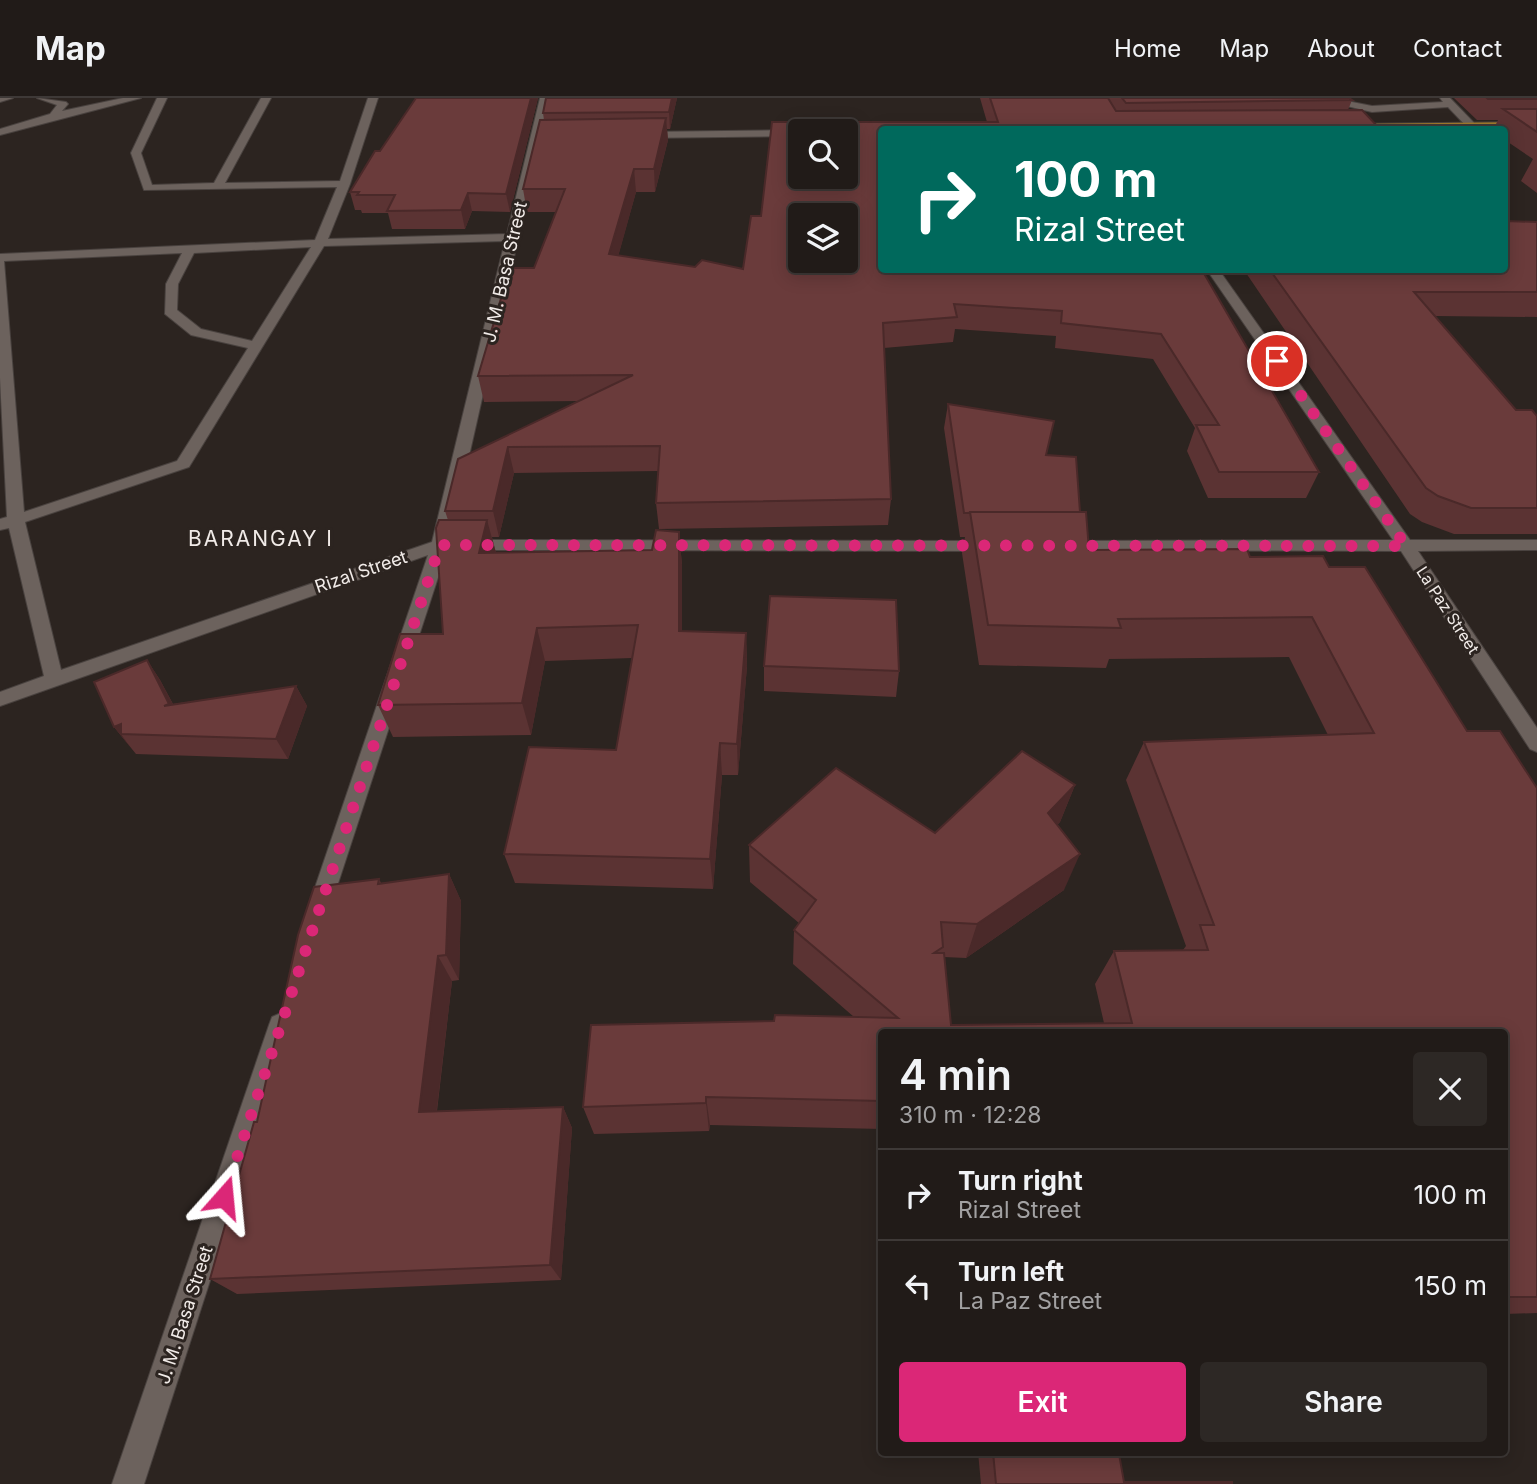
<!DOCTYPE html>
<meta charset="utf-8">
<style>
body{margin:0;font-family:Inter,sans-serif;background:#2d2825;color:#f1f3f6;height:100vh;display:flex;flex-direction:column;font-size:26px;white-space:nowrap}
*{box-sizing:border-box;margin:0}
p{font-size:23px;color:#a2a1a2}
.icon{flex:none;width:38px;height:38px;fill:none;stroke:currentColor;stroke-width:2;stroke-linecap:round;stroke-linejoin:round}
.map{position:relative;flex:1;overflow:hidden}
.side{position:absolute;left:878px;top:931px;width:630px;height:427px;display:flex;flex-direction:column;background:#211b18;border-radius:7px;box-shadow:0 4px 18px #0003,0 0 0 2px #3e3937}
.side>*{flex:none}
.top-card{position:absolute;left:878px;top:28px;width:630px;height:147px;border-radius:7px;box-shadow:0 4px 18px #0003,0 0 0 2px #3e3937;background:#00695c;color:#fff;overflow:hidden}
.fabs{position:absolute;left:788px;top:21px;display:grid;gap:14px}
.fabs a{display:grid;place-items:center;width:70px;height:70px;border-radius:7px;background:#211b18;box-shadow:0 4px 18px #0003,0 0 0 2px #3e3937;font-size:35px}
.pin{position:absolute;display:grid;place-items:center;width:60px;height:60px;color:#fff;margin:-30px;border:4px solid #fff;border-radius:50%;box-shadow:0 2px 7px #0007}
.me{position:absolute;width:77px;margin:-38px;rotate:18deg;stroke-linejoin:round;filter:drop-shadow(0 0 5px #0008)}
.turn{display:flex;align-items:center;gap:24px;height:147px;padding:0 21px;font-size:32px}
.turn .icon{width:91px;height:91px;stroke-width:2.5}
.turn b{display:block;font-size:49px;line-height:60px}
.round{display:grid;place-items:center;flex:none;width:74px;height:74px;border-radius:7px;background:#2d2825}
.head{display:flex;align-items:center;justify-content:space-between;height:119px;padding:0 21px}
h1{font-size:42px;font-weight:600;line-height:52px}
.cta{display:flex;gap:14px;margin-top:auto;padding:14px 21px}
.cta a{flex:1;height:80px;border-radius:7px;background:#db2777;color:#fff;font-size:28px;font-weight:600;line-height:80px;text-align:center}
.cta a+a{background:#2d2825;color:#f1f3f6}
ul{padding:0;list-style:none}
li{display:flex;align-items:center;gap:21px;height:91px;padding:0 21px;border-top:2px solid #3e3937}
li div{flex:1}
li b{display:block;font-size:26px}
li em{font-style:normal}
header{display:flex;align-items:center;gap:42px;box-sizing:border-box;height:98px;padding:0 35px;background:#211b18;border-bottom:2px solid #3e3937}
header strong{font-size:33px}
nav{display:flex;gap:38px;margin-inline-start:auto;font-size:24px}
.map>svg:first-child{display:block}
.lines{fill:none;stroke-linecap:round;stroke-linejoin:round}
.minor-casing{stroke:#49423f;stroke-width:2}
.major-casing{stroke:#49423f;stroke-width:2}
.minor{fill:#6c625d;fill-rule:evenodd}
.major{fill:#a27c2b;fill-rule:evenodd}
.wall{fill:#5b3333;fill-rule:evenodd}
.shaded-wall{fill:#4a2929}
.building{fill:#6a3b3b;stroke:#4a2929;stroke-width:2;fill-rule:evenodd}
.route{stroke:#db2777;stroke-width:12;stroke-dasharray:0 21.6}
.labels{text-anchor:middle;stroke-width:6;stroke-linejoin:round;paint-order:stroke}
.far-street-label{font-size:16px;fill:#f1ebe8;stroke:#2c2420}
.street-label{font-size:18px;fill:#f1ebe8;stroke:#2c2420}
.quarter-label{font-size:21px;letter-spacing:2px;fill:#f1ebe8;stroke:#2c2420}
</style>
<header>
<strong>Map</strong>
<nav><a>Home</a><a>Map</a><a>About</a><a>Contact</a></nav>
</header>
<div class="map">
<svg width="1537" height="1386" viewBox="0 0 1537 1386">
<rect width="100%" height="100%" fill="#2c2420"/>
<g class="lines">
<defs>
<g id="minor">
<path d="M0,0H13L0,4Z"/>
<path d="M37,0L66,4L68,6L62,13L123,0H141L0,37V31L50,16L57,7Z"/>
<path d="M157,0H167L141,55L152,87L214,85L261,0H271L225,85L340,83L368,0H378L350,86L328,141L507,136L540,0H550L450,442L992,443L1000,448L992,453L447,452L329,813L326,820L318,823L310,820L307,813L428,457L0,608V594L44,578L9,430L0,432V421L7,419L0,280V156L315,142L337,89L144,92L131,55ZM505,143L432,444L61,572L25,424L189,369L324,148ZM311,149L252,243L201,231L177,212L178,186L194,155ZM182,155L166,186L165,216L191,237L248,250L177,363L24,414L4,163Z"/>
<path d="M1313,0H1332L1372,8L1443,4L1440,0H1450L1477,28L1468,30L1448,9L1372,14Z"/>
<path d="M800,32L804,33H800V38L641,40L636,37L641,34Z"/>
<path d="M1207,172H1219L1410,442H1537V452L1418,453L1537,630V654L1530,651L1401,453L1054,452L1052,448L1060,443L1393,442Z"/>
<path d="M281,915L290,919L293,927L144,1386H112L269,927L272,919Z"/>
</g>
<path id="major" d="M1537,24V30L1348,32L1345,29L1350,26Z"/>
</defs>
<use href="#minor" class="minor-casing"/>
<use href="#major" class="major-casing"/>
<use href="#minor" class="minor"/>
<use href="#major" class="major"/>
</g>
<g class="wall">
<path d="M416,0H538L510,114L472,113L465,131H392L388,115H362L361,112H355L350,94L380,53Z"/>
<path d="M546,0H677L670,31H667L668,42L655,94H636L618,158L695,169L702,162L743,171L751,118H761L772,24H987L980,0H1349L1352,2L1348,12H1362L1381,32H882V172H1202L1319,374L1306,400H1208L1187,353L1195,330L1153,261L1055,250L1056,238L955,231L953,244L884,250L891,401L888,427L659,431L656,405L658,373L514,375L499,439H492L496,455L652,452L656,432L679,434L682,467V533L746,535L747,568L738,677H722L713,791L515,785L504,756L529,649L616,652L632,560L545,563L531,637L393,639L378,607L400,536H443L436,430L439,422H448L445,413L458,361L579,303L484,304L478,278L510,170H534L556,114H527L523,91L540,22H544L543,15ZM800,33H845V79H800ZM800,117H845V163H800Z"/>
<path d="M1454,0H1537V95L1521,83L1533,61L1505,42V32H1493L1498,22H1477Z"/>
<path d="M1537,124V219L1435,218L1516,312L1537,318V436H1454L1422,424L1410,416L1244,172H1505Z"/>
<path d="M948,306L1046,357L1080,414L1089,452L1250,459L1329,469L1467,633L1537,690V1215L1505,1216V934H882V1031L710,1027L709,1033L594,1036L583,1009L774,923L854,919L793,866L794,832L799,825L750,784L749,747L935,735L1075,687L1060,724L1057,727L1064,792L966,860L944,859L951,927L1104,925L1095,886L1114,853L1183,852L1186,848L1126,682L1144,644L1328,637L1289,559L1109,561L1106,570L979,567L962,455L965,439H960L944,330Z"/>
<path d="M147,562L160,582L173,606L296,588L307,608L288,661L136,656L114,629Z"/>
<path d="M764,568L899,573L896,599L764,593Z"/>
<path d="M449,776L461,803L459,882L452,883L437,1013L563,1009L572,1030L561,1182L237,1196L210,1181L379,781L381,785Z"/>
<path d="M978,1354H1048L1124,1384L1232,1386H981Z"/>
</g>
<g class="shaded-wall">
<path d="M531,0H538L510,114L506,96Z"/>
<path d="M672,0H677L670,31L669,14Z"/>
<path d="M666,20L668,42L655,94L654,71Z"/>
<path d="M634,71L636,94L612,181L609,156Z"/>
<path d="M468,95L472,113L465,131L461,112Z"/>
<path d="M508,349L514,375L499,439L493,413Z"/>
<path d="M487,422L496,455H479Z"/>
<path d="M679,434L682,467V566L679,533Z"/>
<path d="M537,530L545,563L531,637L522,605Z"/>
<path d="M746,535L747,568L738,677L737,646Z"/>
<path d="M147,562L160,582L183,625L164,608Z"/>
<path d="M296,588L307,608L288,661L276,641Z"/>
<path d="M121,626V636L130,649L114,629Z"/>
<path d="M720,645L722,677L713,791L710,761Z"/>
<path d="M1075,687L1060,724L1034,752L1048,715Z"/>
<path d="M1080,756L1064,792L966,860L977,826Z"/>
<path d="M449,776L461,803L459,882L446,857Z"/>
<path d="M438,858L452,883L434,1035L419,1014Z"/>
<path d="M706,999L710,1027L709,1033L706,1005Z"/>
<path d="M563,1009L572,1030L561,1182L550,1167Z"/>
</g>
<g class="building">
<path d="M416,0H531L506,96L468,95L461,112L387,113L395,97H357L359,94H350L375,53H380Z"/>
<path d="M546,0H672L669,14L543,15Z"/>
<path d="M990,0H1108L1116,13L1362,12L1381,32H882V172H1202L1319,374H1219L1196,327H1219L1161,236L1061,225L1062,213L954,206L957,219L883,225L891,401L656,405L660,348L508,349L493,413H445L458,361L633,277L478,278L510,170H534L565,91H523L540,22L666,20L654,71H634L609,156L695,169L702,162L743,171L751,118H761L772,24H998ZM800,33H845V79H800ZM800,117H845V163H800Z"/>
<path d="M1122,0H1349L1352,2L1126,5Z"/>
<path d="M1487,0H1537V1H1488Z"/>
<path d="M1503,11H1537V34Z"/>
<path d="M1505,123L1537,124V194H1414L1516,312H1532L1537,318V410H1471L1438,398L1426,390L1270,172H1505Z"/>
<path d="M948,306L1054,323L1046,357L1076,359L1080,414L964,415Z"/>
<path d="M970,414H1086L1089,452L1247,451L1250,459L1323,458L1329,469H1365L1467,633H1500L1537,690V1199H1505V934H882V1003L706,999V1005L583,1009L591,927L774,923L775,917L898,920L794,832L816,802L749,747L836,670L935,735L1022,653L1075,687L1048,715L1080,756L977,826L941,824L943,849L934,855H944L951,927L1132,925L1114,853L1208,852L1200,827H1214L1144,644L1374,635L1312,519L1118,521L1121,530L988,527Z"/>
<path d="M439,422H487L479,455L652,452L656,432L679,434V533L746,535L737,646L720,645L710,761L504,756L529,649L616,652L638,527L537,530L522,605L378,607L400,536H443L436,430Z"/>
<path d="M770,498L896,502L899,573L764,568Z"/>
<path d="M147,562L169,606L164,608L296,588L276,641L121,636V626L114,629L94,584Z"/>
<path d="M449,776L446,857L438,858L419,1014L563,1009L550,1167L210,1181L254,1024H257L298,837L314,789L379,781L378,786Z"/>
<path d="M993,1354L1119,1356L1124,1384H1232V1386H996Z"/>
</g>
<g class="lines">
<path class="route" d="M224,1099L440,447L1406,448L1277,263"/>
</g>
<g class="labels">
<g class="far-street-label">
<text transform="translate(1448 512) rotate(57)" y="6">La Paz Street</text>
</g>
<g class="street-label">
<text transform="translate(505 174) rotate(-77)" y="6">J. M. Basa Street</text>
<text transform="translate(361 474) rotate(-19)" y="6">Rizal Street</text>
<text transform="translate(185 1217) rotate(-72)" y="6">J. M. Basa Street</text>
</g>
<g class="quarter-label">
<text x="261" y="448">BARANGAY I</text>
</g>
</g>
</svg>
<div class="fabs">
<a><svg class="icon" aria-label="search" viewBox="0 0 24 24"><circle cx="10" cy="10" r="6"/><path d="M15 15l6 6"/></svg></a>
<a><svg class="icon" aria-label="layers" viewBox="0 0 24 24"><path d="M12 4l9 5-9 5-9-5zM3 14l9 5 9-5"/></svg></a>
</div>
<div class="pin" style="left:1277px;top:263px;background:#d93025"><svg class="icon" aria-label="arrive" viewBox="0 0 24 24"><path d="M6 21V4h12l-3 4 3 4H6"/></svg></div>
<svg class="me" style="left:224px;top:1099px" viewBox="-20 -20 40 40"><path d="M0-17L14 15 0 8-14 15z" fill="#db2777" stroke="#fff" stroke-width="4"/></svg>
<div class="top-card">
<div class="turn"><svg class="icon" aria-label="right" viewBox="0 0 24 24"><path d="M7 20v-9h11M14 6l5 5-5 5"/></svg><div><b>100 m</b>Rizal Street</div></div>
</div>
<section class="side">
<div class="head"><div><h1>4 min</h1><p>310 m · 12:28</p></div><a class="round"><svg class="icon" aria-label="close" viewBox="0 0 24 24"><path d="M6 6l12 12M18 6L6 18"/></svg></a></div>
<ul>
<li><svg class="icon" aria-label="right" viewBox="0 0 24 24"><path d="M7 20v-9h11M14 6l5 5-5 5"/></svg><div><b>Turn right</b><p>Rizal Street</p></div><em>100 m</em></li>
<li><svg class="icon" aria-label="left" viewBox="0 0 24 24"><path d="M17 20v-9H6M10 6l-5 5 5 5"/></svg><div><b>Turn left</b><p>La Paz Street</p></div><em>150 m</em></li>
</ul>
<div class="cta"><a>Exit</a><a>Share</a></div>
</section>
</div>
